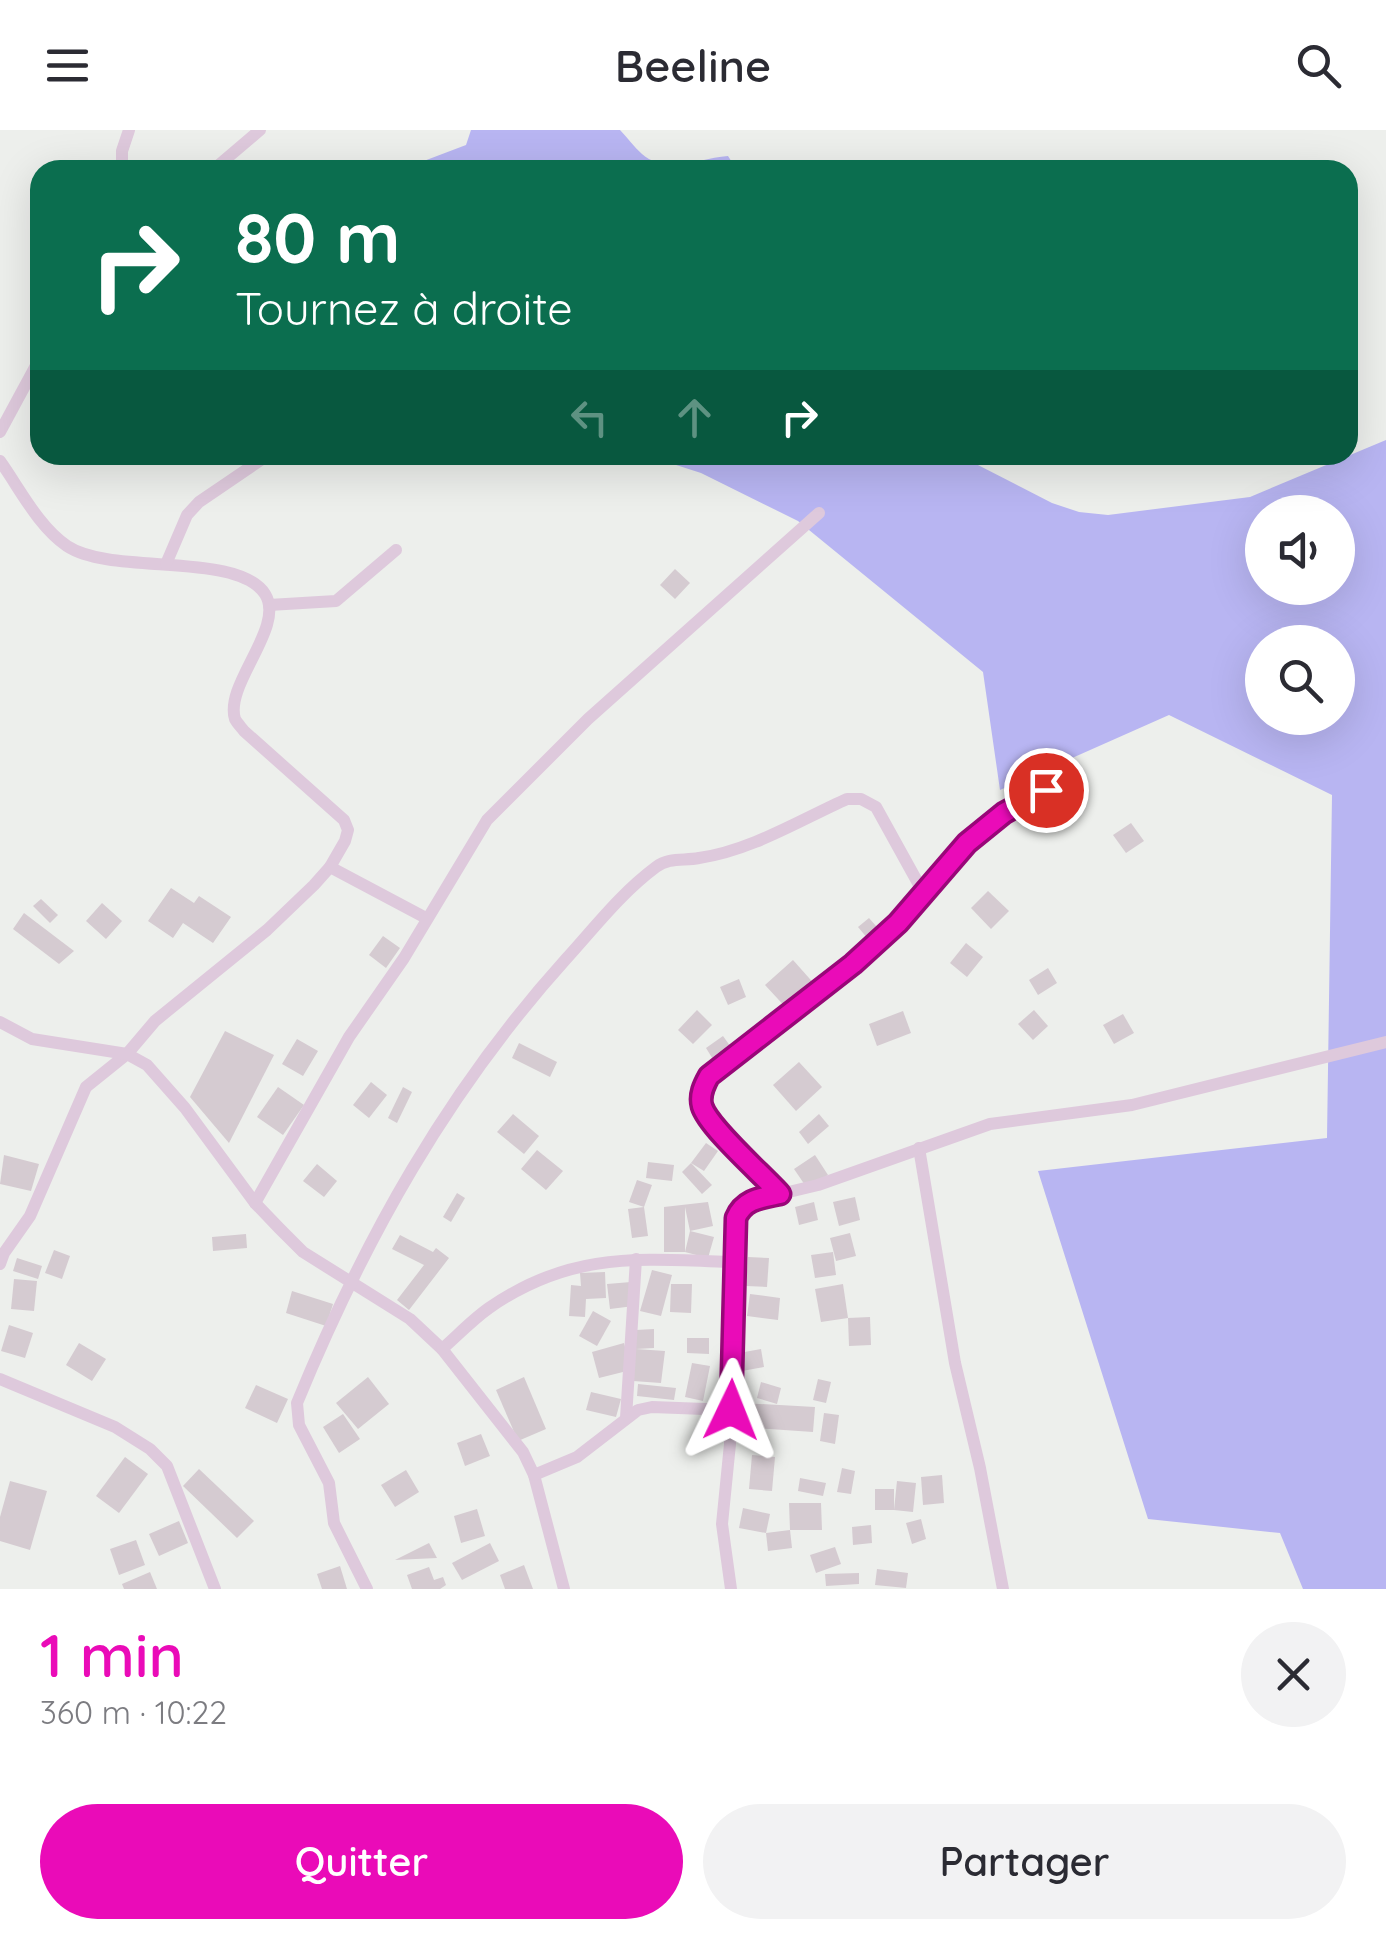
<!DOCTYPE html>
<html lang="fr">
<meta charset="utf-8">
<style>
body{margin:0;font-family:Quicksand,sans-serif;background:#f2f2f3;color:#2b2b33;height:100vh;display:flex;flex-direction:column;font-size:38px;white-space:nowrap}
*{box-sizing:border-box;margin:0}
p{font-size:32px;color:#7c7c81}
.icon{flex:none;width:55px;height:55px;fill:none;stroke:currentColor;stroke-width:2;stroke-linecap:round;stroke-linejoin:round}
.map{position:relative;height:1459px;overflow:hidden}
.side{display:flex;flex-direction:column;background:#fff;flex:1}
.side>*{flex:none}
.banner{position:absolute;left:30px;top:30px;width:1328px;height:305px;border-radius:30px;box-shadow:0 10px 40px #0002;background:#0b6e4f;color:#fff;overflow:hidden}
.tools{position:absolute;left:1245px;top:365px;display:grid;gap:20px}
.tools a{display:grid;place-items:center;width:110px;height:110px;border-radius:50%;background:#fff;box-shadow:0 10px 40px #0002;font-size:50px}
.pin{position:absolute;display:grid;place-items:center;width:85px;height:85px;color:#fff;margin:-42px;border:5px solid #fff;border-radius:50%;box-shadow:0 2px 10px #0007}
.me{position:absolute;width:110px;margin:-55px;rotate:2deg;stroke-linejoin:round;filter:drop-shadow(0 0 8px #0008)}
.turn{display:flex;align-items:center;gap:35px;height:210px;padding:0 40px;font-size:45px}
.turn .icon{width:130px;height:130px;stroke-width:2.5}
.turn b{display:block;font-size:70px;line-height:85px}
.lanes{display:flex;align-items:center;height:95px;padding:0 40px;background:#0003;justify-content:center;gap:50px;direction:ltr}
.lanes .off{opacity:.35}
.round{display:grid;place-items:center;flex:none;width:105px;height:105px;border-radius:52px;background:#f2f2f3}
.head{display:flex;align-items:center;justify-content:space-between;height:170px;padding:0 40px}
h1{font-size:60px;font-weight:600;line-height:75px;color:#ea0bb8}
.action{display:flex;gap:20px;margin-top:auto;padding:20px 40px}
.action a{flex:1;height:115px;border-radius:60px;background:#ea0bb8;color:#fff;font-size:40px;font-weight:600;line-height:115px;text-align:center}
.action a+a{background:#f2f2f3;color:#2b2b33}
header{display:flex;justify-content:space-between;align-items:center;height:130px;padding:0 40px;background:#fff;font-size:45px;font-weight:600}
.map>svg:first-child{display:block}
.green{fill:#b8b5f2;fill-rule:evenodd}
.building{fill:#d5cbd1}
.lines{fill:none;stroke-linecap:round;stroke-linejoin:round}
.minor{stroke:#dec9dc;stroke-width:12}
.route-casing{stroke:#980778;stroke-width:25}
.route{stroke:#ea0bb8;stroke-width:18}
</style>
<header><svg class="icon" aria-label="menu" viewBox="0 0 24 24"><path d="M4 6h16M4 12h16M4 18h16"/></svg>Beeline<svg class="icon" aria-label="search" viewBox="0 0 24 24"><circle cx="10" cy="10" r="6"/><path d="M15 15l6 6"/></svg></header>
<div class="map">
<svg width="1386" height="1459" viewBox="0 0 1386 1459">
<rect width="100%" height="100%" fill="#edefec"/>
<g class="green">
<path d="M471,0H620C628,8 634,17 642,24C666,45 700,28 728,26L737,40H400L466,15Z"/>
<path d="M1386,310V1459H1303L1280,1403L1148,1389L1038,1041L1327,1008L1332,665L1169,585L1000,660L983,542L798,391L701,343L645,325H968L976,334L1052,373L1079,382L1108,385L1250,367ZM1262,382H1338V458H1262ZM1262,512H1338V588H1262Z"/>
</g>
<g class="building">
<path d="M675,439L690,453L675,469L660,455Z"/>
<path d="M1131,693L1144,711L1126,723L1113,705Z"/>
<path d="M171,758L194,773L199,766L231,787L213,813L183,793L173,808L148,791Z"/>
<path d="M988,761L1009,781L991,799L971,778Z"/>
<path d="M41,769L58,785L50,793L33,776Z"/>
<path d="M102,773L122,791L106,809L86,791Z"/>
<path d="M24,783L74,821L59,834L13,799Z"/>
<path d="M869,788L884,805L873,815L858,797Z"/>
<path d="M383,806L400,818L386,838L369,825Z"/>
<path d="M966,813L983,827L967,847L950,833Z"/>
<path d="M793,830L817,857L790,882L765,855Z"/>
<path d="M1048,838L1057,853L1038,865L1029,850Z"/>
<path d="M739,849L746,867L728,875L720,857Z"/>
<path d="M697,880L712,895L693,914L678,900Z"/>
<path d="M1034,880L1048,896L1033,910L1018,894Z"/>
<path d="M903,881L911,903L877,916L869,894Z"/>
<path d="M1123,884L1134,903L1114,914L1103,895Z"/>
<path d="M225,901L274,925L229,1013L190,967Z"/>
<path d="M723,906L738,927L719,939L706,918Z"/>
<path d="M297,909L318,921L303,946L282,934Z"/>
<path d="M519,913L557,932L550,947L512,928Z"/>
<path d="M799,932L822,957L796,981L773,955Z"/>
<path d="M371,952L387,965L369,988L353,975Z"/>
<path d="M278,957L304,975L283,1005L257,987Z"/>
<path d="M403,957L412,962L397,993L388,988Z"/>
<path d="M513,984L539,1006L524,1024L497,1002Z"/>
<path d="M819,984L829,996L808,1014L799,1002Z"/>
<path d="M706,1013L718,1021L704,1041L691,1033Z"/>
<path d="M537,1020L563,1041L546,1060L521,1039Z"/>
<path d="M4,1025L39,1034L31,1061L0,1054Z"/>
<path d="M815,1025L828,1045L807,1058L794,1039Z"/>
<path d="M648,1032L674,1035L672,1051L646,1048Z"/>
<path d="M691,1033L712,1055L702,1064L682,1042Z"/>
<path d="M317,1034L337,1051L324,1067L303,1051Z"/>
<path d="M637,1050L652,1055L644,1077L629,1072Z"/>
<path d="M457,1063L465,1068L451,1092L443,1087Z"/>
<path d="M855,1067L860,1090L839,1096L833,1072Z"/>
<path d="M708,1072L713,1096L690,1101L714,1107L708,1128L685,1122L690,1101L685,1077V1122H664V1077Z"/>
<path d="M814,1072L818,1090L799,1095L795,1077Z"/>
<path d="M644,1077L648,1106L632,1108L628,1079Z"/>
<path d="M850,1103L856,1126L836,1131L830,1108Z"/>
<path d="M246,1104L247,1118L213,1121L212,1107Z"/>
<path d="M400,1105L433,1122L436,1118L449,1128L409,1180L397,1170L424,1135L392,1119Z"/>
<path d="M54,1120L70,1126L62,1149L45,1143Z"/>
<path d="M833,1122L836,1145L815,1148L811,1125Z"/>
<path d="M748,1127L769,1128L767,1157L746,1156Z"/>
<path d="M17,1128L42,1136L38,1149L13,1141Z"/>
<path d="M652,1140L672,1145L661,1186L640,1181Z"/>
<path d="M605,1142L606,1168L586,1169L585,1187L569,1186L571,1155L581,1156L580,1143Z"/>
<path d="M14,1149L37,1151L34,1181L11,1179Z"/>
<path d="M631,1152L634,1176L610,1179L607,1154Z"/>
<path d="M671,1154H692L691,1183L670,1182Z"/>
<path d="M843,1154L848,1188L821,1192L815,1159Z"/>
<path d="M292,1161L333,1174L326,1196L286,1183Z"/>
<path d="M750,1164L780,1168L778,1190L747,1186Z"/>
<path d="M593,1181L611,1191L597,1216L579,1206Z"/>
<path d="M870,1187L871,1215L849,1216L848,1188Z"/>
<path d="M9,1195L33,1203L25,1228L1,1221Z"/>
<path d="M654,1199V1218L636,1219L665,1221L661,1253L633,1251L636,1200Z"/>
<path d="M687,1208H709V1224L687,1223Z"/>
<path d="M79,1213L106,1229L92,1251L66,1235Z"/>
<path d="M624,1213L631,1240L599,1248L592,1222Z"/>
<path d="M761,1219L764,1237L742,1241L739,1223Z"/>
<path d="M692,1233L710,1236L703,1271L685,1267Z"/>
<path d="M368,1247L389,1274L358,1299L336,1273Z"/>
<path d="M524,1247L546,1299L518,1311L496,1260Z"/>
<path d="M818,1249L831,1252L826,1273L813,1270Z"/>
<path d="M761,1252L781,1258L777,1274L757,1268Z"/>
<path d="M638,1254L676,1258L674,1270L637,1266Z"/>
<path d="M256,1255L288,1269L277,1293L245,1278Z"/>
<path d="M591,1262L621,1269L616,1287L586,1280Z"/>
<path d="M742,1273L815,1277L813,1302L741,1297Z"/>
<path d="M824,1283L839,1285L835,1314L820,1311Z"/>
<path d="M343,1284L360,1309L339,1323L323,1297Z"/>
<path d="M481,1304L490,1326L465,1336L457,1313Z"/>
<path d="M752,1325L775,1327L772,1361L749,1359Z"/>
<path d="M125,1327L148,1344L119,1383L96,1366Z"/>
<path d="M842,1338L855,1341L851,1364L837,1362Z"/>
<path d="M199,1339L254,1391L237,1408L183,1356Z"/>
<path d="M406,1340L419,1362L395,1377L381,1355Z"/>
<path d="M942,1345L944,1373L923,1375L921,1347Z"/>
<path d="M800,1348L826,1353L823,1366L798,1361Z"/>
<path d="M10,1351L47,1361L30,1420L0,1411V1387Z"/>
<path d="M897,1351L916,1353L913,1382L894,1380Z"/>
<rect x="875" y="1359" width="19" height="21"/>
<path d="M789,1373H821L822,1400H790Z"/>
<path d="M743,1378L770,1384L766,1403L739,1398Z"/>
<path d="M477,1379L485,1406L461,1413L454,1386Z"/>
<path d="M921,1389L926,1409L912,1414L906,1393Z"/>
<path d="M179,1391L188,1413L159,1426L149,1404Z"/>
<path d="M871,1395L872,1413L853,1415L852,1397Z"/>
<path d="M790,1400L792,1418L768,1421L766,1403Z"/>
<path d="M136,1410L145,1435L119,1445L110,1419Z"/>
<path d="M429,1413L437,1428L395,1430Z"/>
<path d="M490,1413L499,1431L462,1450L452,1433Z"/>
<path d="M835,1417L841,1434L816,1443L810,1425Z"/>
<path d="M524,1435L533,1459H505L500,1445Z"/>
<path d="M340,1436L347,1459H322L317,1444Z"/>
<path d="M429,1437L434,1450L443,1447L446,1455L440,1459H412L407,1445Z"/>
<path d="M877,1439L908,1443L906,1458L875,1455Z"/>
<path d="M150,1442L157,1459H124L122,1454Z"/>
<path d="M859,1443V1454L826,1456L825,1444Z"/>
</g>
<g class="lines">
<g class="minor">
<path d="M122,40V21L129,0"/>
<path d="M213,40L260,0"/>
<path d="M0,302L40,228"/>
<path d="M0,331C20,359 38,396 67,416C112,446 237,421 265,464C286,497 224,554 235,589C237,593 241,597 244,601L344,690L348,700L345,711L330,737L314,755L267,800L155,891L127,924L86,957L30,1086L4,1123L0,1134"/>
<path d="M166,434L187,385L199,372L268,325"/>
<path d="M269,475L336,471L396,420"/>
<path d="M330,737L426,788"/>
<path d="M0,892L32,909L127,924L147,935L185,978L255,1073L279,1098L303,1122L410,1189L442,1219L523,1322L534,1345L564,1459"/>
<path d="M919,1018L955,1233L980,1338L1003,1459"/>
<path d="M780,1064C761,1044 711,1000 703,977C699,966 704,956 709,946L830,855L898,793L967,713L1005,683L1047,660"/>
<path d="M255,1073L349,907L404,828L487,690L588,589L819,383"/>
<path d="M442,1219C457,1206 472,1190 489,1178C571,1121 638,1129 733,1132"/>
<path d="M0,1249L115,1297L150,1319L167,1336L215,1459"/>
<path d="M626,1288L636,1129"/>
<path d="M534,1345L577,1327L638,1280L652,1277L731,1280"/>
<path d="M367,1459L334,1393L329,1353L299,1295L297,1273C364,1110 447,961 566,829C595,797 621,763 656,737C669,727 684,731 699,728C750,721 800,690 847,669H861L876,677L923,762"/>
<path d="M731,1459L722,1394L730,1314L733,1132L741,1077L751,1071L818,1055L990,994L1132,975L1386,912"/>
</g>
</g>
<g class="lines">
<defs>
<path id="route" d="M731,1280L736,1088C744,1069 761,1068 780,1064C763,1045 708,997 702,976C699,965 704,955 709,946L853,834L898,793L967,713L1004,683L1046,660"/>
</defs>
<use href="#route" class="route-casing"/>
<use href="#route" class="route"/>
</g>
</svg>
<div class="tools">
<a><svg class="icon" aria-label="sound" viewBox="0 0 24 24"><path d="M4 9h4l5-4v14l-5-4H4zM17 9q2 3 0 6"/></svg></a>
<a><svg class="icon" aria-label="search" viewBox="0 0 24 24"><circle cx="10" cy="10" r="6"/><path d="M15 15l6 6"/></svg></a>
</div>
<div class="pin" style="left:1046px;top:660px;background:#d93025"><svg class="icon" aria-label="arrive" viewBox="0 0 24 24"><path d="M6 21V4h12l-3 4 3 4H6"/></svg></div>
<svg class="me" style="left:731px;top:1280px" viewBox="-20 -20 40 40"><path d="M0-17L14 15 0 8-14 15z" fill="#ea0bb8" stroke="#fff" stroke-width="4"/></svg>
<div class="banner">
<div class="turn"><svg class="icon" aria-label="right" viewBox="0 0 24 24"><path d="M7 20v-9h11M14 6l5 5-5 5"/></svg><div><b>80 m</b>Tournez à droite</div></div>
<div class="lanes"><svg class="icon off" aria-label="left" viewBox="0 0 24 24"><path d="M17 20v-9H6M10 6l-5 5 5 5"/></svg><svg class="icon off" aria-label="ahead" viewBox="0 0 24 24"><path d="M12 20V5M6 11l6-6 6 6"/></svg><svg class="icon" aria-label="right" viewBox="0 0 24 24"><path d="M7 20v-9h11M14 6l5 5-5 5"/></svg></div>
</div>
</div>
<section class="side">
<div class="head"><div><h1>1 min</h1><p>360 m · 10:22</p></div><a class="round"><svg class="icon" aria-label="close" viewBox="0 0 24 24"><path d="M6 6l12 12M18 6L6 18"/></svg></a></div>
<div class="action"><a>Quitter</a><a>Partager</a></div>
</section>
